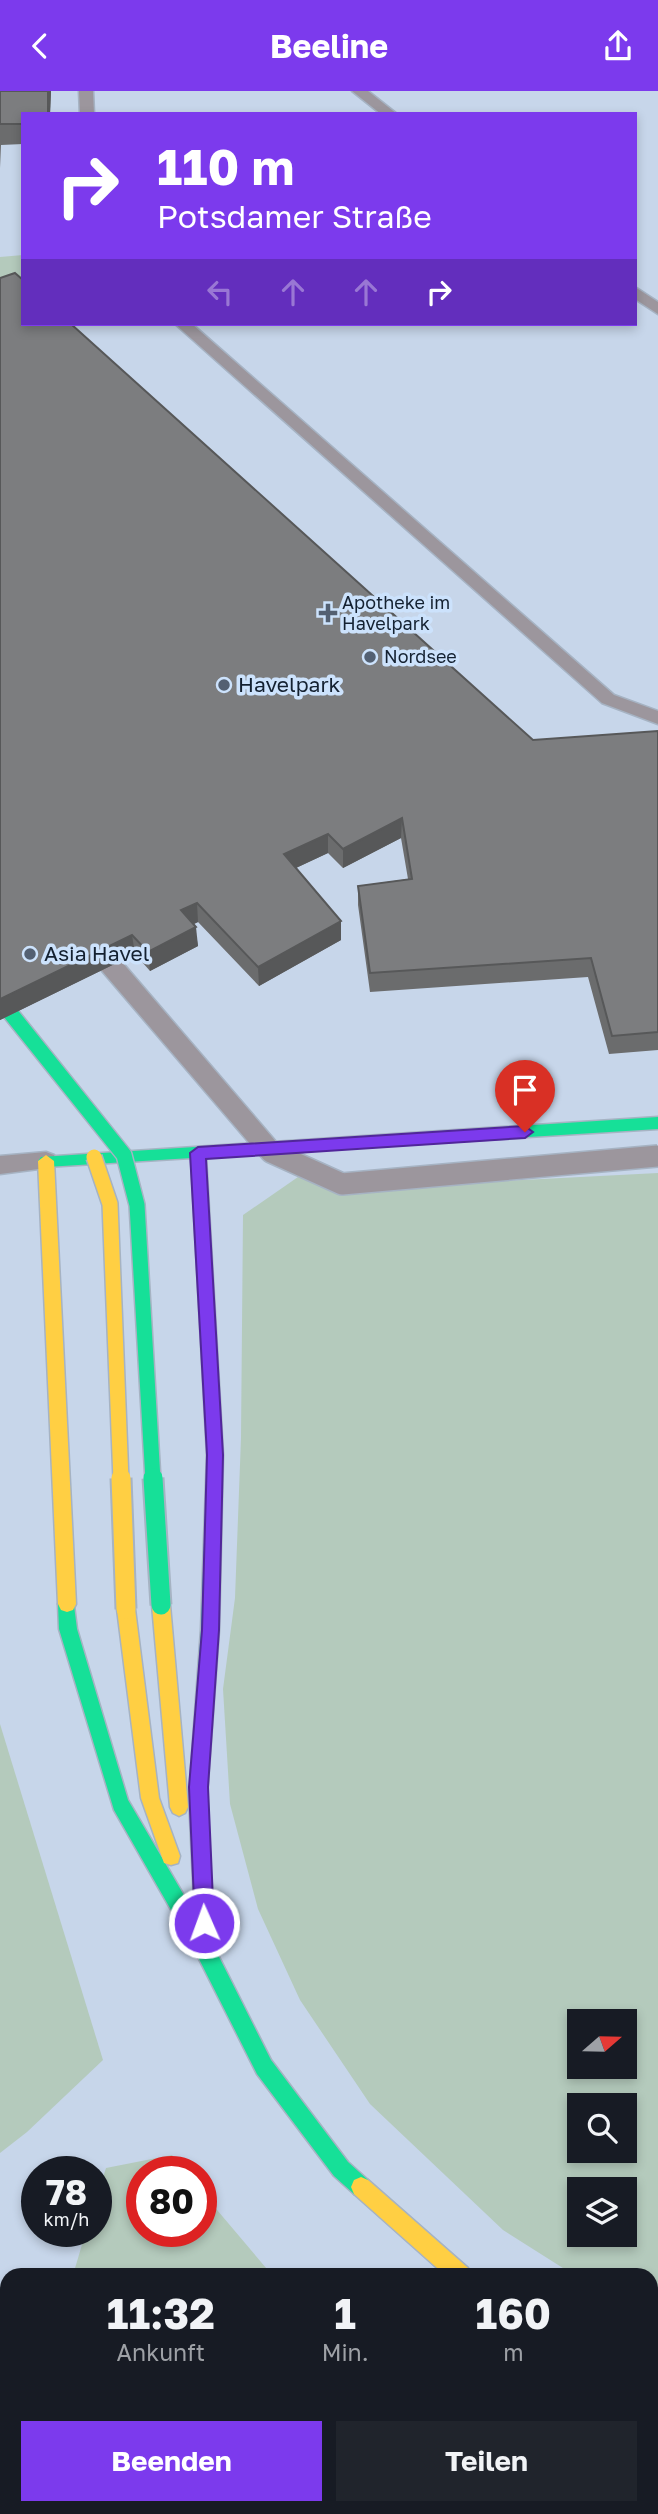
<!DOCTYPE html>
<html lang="de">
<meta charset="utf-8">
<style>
body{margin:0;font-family:"Golos Text",sans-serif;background:#20242c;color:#f1f3f6;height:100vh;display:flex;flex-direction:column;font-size:26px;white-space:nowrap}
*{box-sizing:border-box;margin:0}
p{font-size:23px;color:#9ea1a6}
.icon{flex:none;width:38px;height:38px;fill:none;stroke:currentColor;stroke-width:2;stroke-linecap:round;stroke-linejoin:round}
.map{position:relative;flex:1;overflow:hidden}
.sheet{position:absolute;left:0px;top:2177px;width:658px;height:247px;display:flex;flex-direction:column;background:#171b24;border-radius:21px 21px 0 0;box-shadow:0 4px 10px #0003}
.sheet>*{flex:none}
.hud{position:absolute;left:21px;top:21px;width:616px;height:214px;border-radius:0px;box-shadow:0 4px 10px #0003;background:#7c3aed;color:#fff;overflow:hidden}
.needle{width:46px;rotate:70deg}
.buttons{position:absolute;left:567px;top:1918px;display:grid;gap:14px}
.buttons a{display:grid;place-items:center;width:70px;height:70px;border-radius:0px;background:#171b24;box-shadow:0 4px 10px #0003;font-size:35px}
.speed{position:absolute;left:21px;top:2065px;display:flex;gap:14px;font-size:35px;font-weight:700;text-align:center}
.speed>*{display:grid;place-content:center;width:91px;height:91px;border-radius:50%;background:#171b24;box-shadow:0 4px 10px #0003;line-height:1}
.speed small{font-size:18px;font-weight:400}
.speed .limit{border:10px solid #d22;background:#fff;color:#111}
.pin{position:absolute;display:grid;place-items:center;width:60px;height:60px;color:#fff;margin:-72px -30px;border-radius:50% 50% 50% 0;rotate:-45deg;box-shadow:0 0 7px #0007}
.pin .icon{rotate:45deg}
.me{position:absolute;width:77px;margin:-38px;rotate:358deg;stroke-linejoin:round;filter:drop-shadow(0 0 5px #0008)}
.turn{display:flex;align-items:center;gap:24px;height:147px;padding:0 21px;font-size:32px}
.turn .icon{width:91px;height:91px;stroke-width:2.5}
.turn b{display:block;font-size:49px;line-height:60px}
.lanes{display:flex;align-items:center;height:66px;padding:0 21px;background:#0003;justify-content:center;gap:35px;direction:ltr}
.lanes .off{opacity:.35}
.eta{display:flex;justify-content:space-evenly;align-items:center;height:119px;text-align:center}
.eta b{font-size:42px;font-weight:700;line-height:49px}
.button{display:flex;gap:14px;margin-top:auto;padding:14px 21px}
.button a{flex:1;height:80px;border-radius:0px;background:#7c3aed;color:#fff;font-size:28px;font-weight:700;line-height:80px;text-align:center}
.button a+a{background:#20242c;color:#f1f3f6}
header{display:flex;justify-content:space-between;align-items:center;height:91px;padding:0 21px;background:#7c3aed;color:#fff;font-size:32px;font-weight:700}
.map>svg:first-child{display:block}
.green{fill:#b4cabc;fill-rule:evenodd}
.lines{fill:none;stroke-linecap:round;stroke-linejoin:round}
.lane-casing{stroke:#a6b3c3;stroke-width:3}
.fast-casing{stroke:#a6b3c3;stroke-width:3}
.slow-casing{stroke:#a6b3c3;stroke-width:3}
.lane{fill:#9c969d;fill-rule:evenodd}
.fast{fill:#16e098;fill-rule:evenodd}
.slow{fill:#ffcf43;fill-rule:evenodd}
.lane-bridge-casing{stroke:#a6b3c3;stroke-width:24;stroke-linecap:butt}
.fast-bridge-far1-casing{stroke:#a6b3c3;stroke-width:18;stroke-linecap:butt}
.fast-bridge-casing{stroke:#a6b3c3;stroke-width:23;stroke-linecap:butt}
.slow-bridge-far1-casing{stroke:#a6b3c3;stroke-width:18;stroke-linecap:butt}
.slow-bridge-casing{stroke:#a6b3c3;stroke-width:23;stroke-linecap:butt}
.lane-bridge{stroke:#9c969d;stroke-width:21}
.fast-bridge-far1{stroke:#16e098;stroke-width:15}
.fast-bridge{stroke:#16e098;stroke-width:19}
.slow-bridge-far1{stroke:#ffcf43;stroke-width:15}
.slow-bridge{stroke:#ffcf43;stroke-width:19}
.wall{fill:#6b6c6d}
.shaded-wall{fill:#575859}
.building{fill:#7c7d7f;stroke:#575859;stroke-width:2}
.route{fill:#7c3aed;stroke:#51269a;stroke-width:2}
.poi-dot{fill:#536072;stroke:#cce2fc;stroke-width:2.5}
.labels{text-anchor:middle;stroke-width:7;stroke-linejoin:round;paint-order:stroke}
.far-poi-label{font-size:18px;fill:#142131;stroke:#cce2fc;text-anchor:start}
.poi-label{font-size:21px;fill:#142131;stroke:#cce2fc;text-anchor:start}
</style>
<header><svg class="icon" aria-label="back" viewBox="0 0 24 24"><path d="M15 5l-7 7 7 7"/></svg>Beeline<svg class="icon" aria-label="share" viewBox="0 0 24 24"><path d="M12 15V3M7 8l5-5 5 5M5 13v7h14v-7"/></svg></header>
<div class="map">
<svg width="658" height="2423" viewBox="0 0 658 2423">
<rect width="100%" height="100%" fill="#c7d6ea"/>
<g class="green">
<path d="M23,164V199L0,207V166Z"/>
<path d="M658,1082V2231L651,2229V2184H574L503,2139L370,2013L300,1909L258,1818L230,1713L223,1598L235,1507L241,1347L243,1124L298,1086L345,1098ZM579,1930H625V1976H579ZM579,2014H625V2060H579ZM579,2098H625V2144H579Z"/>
<path d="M0,1633L103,1969L27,2041L0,2062Z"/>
<path d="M172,2064L185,2081H142V2140H201V2100L272,2184H73L86,2140H96V2108L106,2077Z"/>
<path d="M651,2412L658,2414V2423H510L496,2417H651Z"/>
</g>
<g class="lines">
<defs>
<g id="lane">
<path d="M79,0H93L94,23H80Z"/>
<path d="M352,0H368L397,23H381Z"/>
<path d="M635,196L658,211V223L635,208Z"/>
<path d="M175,233H192L614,604L658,620V633L602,612Z"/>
<path d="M46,1061L54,1064L57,1070L54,1076L0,1083V1065Z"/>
</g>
<g id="fast">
<path d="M658,1026V1038L206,1066L223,1364L219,1539L207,1705L204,1711L198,1714L192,1711L189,1705L201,1539L207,1364L191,1067L46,1076L41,1074L38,1070L41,1066Z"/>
<path d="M67,1505L73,1507L77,1538L128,1709L212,1852L271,1969L348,2071L368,2089L371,2096L368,2103L361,2106L354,2103L334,2085L257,1983L198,1866L114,1719L59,1538L58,1513L61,1507Z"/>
<path d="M651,2271L658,2273V2295L651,2293Z"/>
</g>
<g id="slow">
<path d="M46,1064L54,1070L76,1513L73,1519L67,1521L61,1519L58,1513L38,1070Z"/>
<path d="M161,1506L167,1508L170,1514L188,1716L185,1722L179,1725L173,1722L170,1716L152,1514L155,1508Z"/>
<path d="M126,1510L132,1512L135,1518L159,1707L180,1765L178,1772L171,1774L164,1772L141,1707L117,1518L120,1512Z"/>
<path d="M198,1696L204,1699L207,1705L214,1854L212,1861L205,1863L198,1861L196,1854L189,1705L192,1699Z"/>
<path d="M361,2086L368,2089L468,2177L471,2184H445L354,2103L351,2096L354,2089Z"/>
</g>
</defs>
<use href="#lane" class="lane-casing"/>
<use href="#fast" class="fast-casing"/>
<use href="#slow" class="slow-casing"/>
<use href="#lane" class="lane"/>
<use href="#fast" class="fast"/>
<use href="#slow" class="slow"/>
<defs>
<path id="lane-bridge" d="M97,858L271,1061L342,1093L658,1065"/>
<path id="fast-bridge-far1" d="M0,909L124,1064L137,1114L153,1389"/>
<path id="fast-bridge" d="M153,1387L161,1514"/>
<path id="slow-bridge-far1" d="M94,1066L110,1113L121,1389"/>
<path id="slow-bridge" d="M121,1387L126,1518"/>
</defs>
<use href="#lane-bridge" class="lane-bridge-casing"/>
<use href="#fast-bridge-far1" class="fast-bridge-far1-casing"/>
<use href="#fast-bridge" class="fast-bridge-casing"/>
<use href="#slow-bridge-far1" class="slow-bridge-far1-casing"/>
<use href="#slow-bridge" class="slow-bridge-casing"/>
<use href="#lane-bridge" class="lane-bridge"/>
<use href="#fast-bridge-far1" class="fast-bridge-far1"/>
<use href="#fast-bridge" class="fast-bridge"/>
<use href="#slow-bridge-far1" class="slow-bridge-far1"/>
<use href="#slow-bridge" class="slow-bridge"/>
</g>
<g class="wall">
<path d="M0,0H51L50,23H23V53L1,54L0,77Z"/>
<path d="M0,187L533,649L658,640V959L609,963L588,886L370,901L358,814V795L408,788L401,747L343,777L328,762L296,777L341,830V849L259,895L198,831L194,833L198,855L150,880L135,863L0,929Z"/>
</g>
<g class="shaded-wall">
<path d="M48,0H51L50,23H48Z"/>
<path d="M402,727L401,747L343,777V758Z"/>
<path d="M328,743V762L285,782L284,763Z"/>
<path d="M197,812L198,831L183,838L181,819Z"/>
<path d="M341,830V849L259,895L258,876Z"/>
<path d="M196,836L198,855L150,880L148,861Z"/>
<path d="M132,844L135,863L0,929V908Z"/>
</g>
<g class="building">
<path d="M0,0H48V23H23V33H0Z"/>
<path d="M15,182L23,189V233H71L533,649L658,640V941L612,945L591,867L370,882L358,795L412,788L402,727L343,758L328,743L284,763L341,830L258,876L197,812L181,819L196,836L148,861L132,844L0,908V187Z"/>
</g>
<path class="route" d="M525,1035L533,1041L525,1047L206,1068L223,1364L219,1539L208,1696L214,1832L211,1839L204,1841L197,1839L195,1832L189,1696L202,1539L207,1364L190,1062L198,1056Z"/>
<g class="poi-dot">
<path d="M324.5 511.5h7v7h7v7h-7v7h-7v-7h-7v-7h7z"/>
<circle cx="370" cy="566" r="7"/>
<circle cx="224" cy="594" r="7"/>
<circle cx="30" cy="863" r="7"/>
</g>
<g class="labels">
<g class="far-poi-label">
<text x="342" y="518">Apotheke im<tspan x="342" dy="21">Havelpark</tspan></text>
<text x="384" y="572">Nordsee</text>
</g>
<g class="poi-label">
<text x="238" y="601">Havelpark</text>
<text x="44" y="870">Asia Havel</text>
</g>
</g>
</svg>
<div class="buttons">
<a><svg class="needle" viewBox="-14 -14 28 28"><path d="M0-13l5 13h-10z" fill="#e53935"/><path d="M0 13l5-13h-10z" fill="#9ea1a6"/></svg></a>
<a><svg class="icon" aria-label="search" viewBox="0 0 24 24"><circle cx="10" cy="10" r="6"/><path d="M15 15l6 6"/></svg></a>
<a><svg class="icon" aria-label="layers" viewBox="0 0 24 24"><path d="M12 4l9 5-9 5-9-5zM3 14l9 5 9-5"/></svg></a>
</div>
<div class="speed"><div>78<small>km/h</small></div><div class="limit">80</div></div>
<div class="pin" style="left:525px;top:1041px;background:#d93025"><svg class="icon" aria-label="arrive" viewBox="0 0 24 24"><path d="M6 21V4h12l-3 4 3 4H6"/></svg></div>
<svg class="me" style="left:204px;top:1832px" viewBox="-20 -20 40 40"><circle r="17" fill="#7c3aed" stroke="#fff" stroke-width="3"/><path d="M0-11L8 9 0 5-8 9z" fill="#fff"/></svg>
<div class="hud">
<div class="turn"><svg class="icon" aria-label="right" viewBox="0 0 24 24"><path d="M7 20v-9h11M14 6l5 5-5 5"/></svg><div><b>110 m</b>Potsdamer Straße</div></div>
<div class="lanes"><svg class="icon off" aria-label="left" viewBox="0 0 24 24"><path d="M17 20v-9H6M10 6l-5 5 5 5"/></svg><svg class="icon off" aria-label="ahead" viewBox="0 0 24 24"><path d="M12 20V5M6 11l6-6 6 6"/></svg><svg class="icon off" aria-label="ahead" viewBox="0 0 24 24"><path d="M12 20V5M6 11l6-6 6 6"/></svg><svg class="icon" aria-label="right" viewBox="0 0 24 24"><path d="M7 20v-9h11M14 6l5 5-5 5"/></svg></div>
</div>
<section class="sheet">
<div class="eta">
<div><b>11:32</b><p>Ankunft</p></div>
<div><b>1</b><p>Min.</p></div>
<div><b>160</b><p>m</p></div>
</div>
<div class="button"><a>Beenden</a><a>Teilen</a></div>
</section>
</div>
